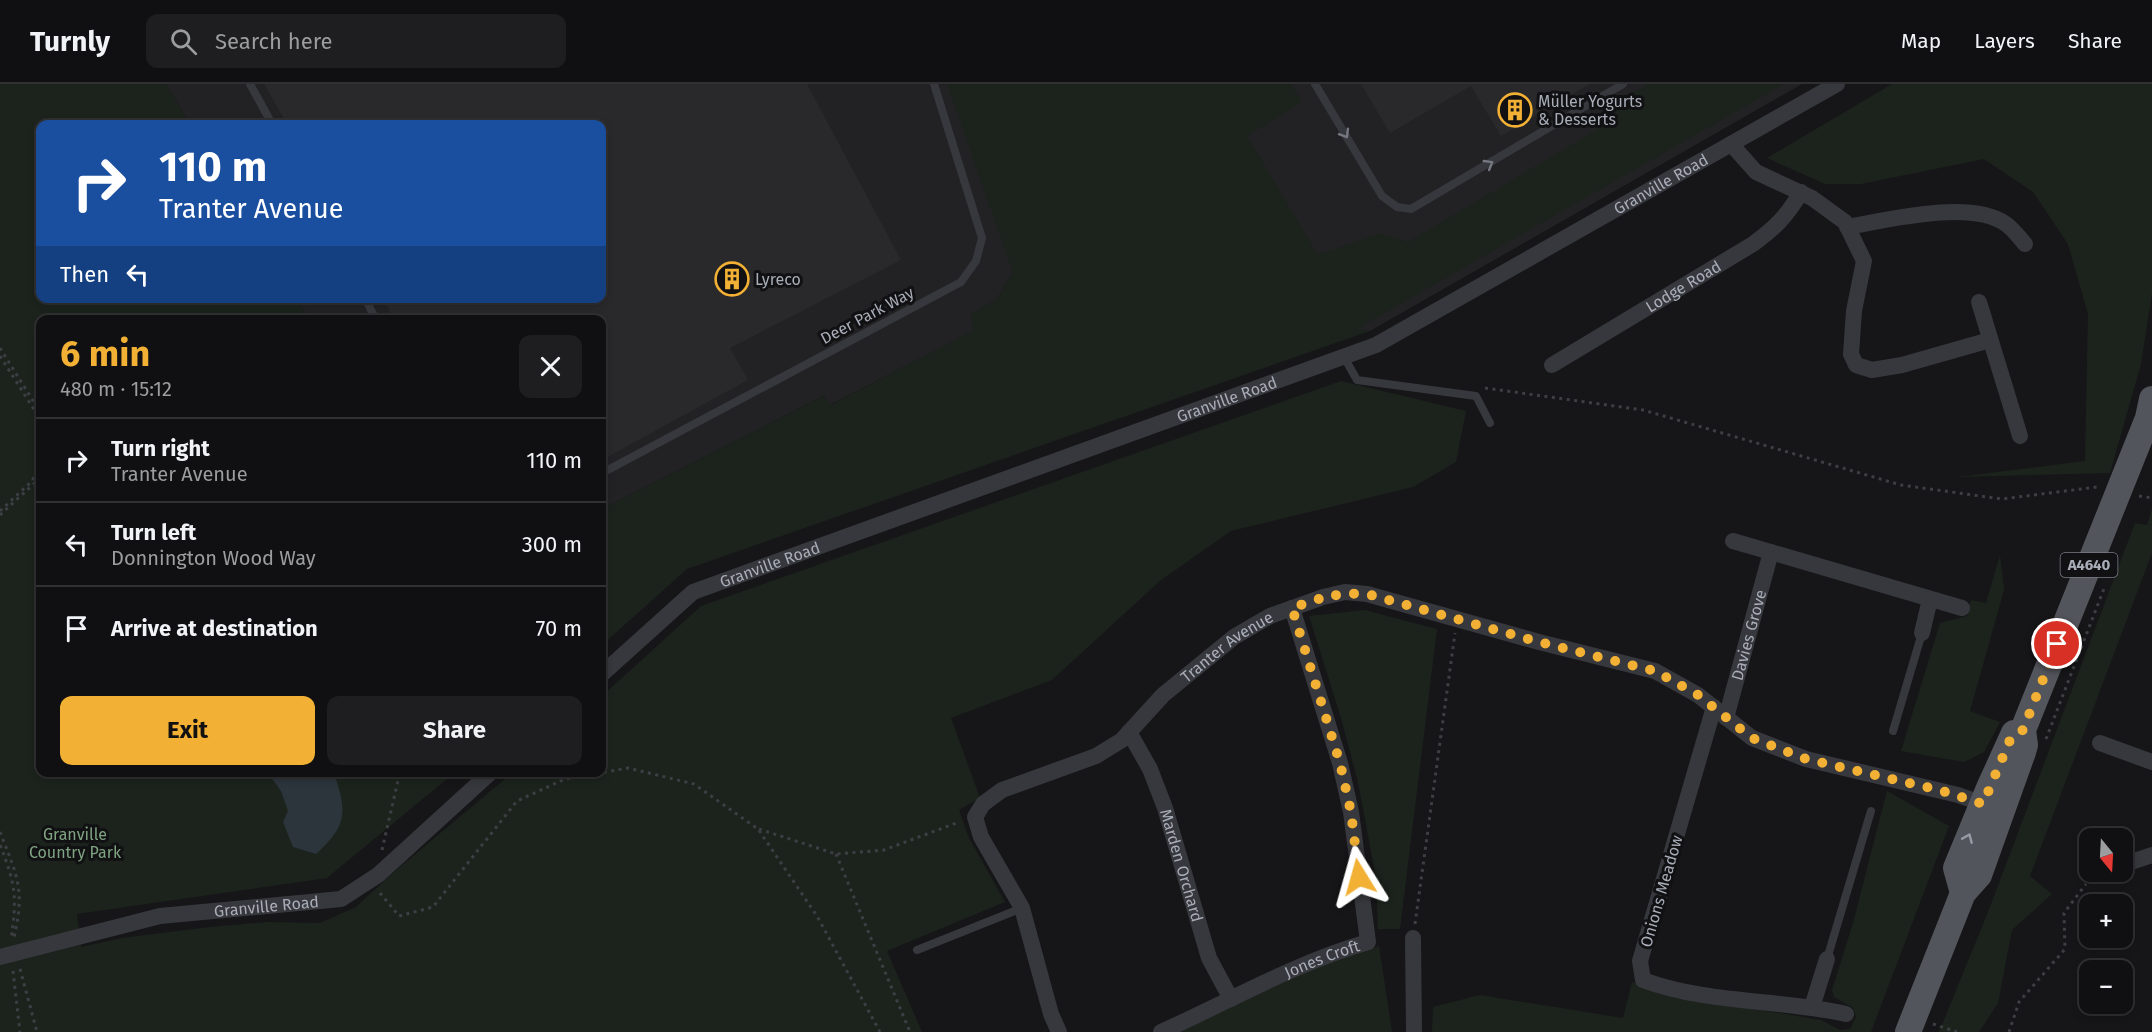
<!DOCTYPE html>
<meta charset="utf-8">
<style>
body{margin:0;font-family:"Fira Sans",sans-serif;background:#1e1e20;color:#f1f3f6;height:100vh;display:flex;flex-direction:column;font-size:22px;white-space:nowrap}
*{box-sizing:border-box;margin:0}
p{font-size:20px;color:#9c9d9f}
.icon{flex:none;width:33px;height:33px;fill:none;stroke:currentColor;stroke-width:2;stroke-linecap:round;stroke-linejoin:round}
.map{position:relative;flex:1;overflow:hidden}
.panel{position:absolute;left:36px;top:231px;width:570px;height:462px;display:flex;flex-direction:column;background:#101012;border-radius:12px;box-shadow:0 3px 9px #0003,0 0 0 2px #303032}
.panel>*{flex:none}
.banner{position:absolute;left:36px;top:36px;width:570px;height:183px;border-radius:12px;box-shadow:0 3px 9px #0003,0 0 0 2px #303032;background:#1a4fa0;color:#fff;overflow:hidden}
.needle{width:39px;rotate:162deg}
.tools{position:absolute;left:2079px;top:744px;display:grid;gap:12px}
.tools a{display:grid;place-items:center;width:54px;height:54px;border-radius:12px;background:#101012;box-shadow:0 3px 9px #0003,0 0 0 2px #303032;font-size:30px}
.pin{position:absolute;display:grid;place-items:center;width:51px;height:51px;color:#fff;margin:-26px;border:3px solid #fff;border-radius:50%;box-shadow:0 2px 6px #0007}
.me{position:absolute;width:66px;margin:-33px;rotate:352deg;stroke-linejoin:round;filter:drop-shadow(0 0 4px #0008)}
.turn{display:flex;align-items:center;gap:21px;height:126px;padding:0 24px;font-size:27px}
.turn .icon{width:78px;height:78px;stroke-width:2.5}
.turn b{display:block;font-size:42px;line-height:51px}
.then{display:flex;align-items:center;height:57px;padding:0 24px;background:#0003;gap:12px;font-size:22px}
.round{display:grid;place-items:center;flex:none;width:63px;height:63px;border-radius:12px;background:#1e1e20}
.summary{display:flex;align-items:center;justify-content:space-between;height:102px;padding:0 24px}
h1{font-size:36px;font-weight:700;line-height:45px;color:#f2b134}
.action{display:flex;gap:12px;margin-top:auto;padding:12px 24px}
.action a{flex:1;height:69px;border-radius:12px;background:#f2b134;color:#111;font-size:24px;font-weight:700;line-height:69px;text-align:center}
.action a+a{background:#1e1e20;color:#f1f3f6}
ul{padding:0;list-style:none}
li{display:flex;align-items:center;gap:18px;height:84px;padding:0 24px;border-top:2px solid #303032}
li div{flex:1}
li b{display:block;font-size:22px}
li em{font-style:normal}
header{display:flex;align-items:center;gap:36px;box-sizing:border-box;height:84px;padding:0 30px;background:#101012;border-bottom:2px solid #303032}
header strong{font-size:28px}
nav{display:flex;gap:33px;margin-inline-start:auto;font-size:21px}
.search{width:420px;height:54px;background:#1e1e20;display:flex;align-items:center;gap:15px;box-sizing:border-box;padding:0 21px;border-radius:12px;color:#9c9d9f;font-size:22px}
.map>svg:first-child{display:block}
.built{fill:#222225}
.green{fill:#1c231d}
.water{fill:#2c353c}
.building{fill:#29292c}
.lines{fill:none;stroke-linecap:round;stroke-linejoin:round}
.path{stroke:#3d3f44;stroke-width:3;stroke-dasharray:3 4.5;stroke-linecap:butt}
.service{stroke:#37383d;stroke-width:8}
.minor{stroke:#37383d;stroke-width:16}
.primary{stroke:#53555c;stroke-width:26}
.oneway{stroke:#757881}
.oneway2{stroke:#979ba6}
.route{stroke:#f2b134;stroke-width:10;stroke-dasharray:0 18}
.labels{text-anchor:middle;stroke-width:6;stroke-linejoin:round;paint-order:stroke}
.shield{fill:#111113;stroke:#7b7e86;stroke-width:1.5}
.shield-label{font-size:15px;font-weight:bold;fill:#a8adb8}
.poi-label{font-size:16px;fill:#a8adb8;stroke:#111113;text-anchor:start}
.street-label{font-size:16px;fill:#a8adb8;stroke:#111113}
.park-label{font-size:16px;fill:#7fa381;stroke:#111113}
</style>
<header>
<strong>Turnly</strong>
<div class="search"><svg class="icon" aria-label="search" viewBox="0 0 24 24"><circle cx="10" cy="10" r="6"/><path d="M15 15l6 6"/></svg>Search here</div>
<nav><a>Map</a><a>Layers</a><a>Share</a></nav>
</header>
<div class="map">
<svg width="2152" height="948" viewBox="0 0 2152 948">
<rect width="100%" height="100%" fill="#161618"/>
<path class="built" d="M166,0H1802L1370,247L1106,223L1013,189L997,215L971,230L975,246L830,321L824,312L602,425V236L310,235L295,215L602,214V40H190Z"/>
<g class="green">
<path d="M0,0H166L190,40H40V214L295,215L310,235L40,236V688L454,689L327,794L77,830L81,863L122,854L210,843L267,838L320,839L356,823L395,787L512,689L602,688V612L701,522L1341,297L1466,327L1456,378L1413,403L1231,447L1161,496L1052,596L951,634L980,714L959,726L969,754L1005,818L887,867L922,948H0Z"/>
<path d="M947,0H1292L1302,18L1247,52L1318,171L1380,149L1408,158L1608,39L1623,15L1649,0H1784L1357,245L1370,247L687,485L602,561V425L824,312L831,321L974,246L971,230L997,215L1013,189Z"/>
<path d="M1892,0H2152V209L2141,280L2110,389L1957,393L2085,377L2088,230L2068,160L2033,108L1984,75L1861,100H1825L1767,74Z"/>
<path d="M2152,424V469L2030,792L2052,810L2012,846L1998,919L1979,948H1939L1988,828L2135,439L2147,441Z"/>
<path d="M2000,471L2004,506L1970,627L2000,638L1984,668L1964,678L1901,667L1940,539L1967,532L1971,516L1986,519Z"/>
<path d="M1364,526L1437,545L1400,845H1378L1376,794L1358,698L1341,634L1309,532Z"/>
<path d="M1887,707L1949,742L1871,948H1432L1433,923L1480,911L1623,934L1632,898L1683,913L1821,936L1840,946L1850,945L1856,933L1853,924L1834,913L1832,906L1853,839Z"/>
<path d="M1379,862L1392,948H1180L1314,882Z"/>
</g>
<path class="water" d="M268,689H334C347,728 348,741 316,770L293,763L283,738L288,727L281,707Z"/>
<g class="building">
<path d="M264,0H807L901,176L730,264L748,296L602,376V236H394L383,214H602V40H287Z"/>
<path d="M1361,0H1590L1501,52L1471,2L1390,49Z"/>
</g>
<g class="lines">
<g class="path">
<path d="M0,264L40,328"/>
<path d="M0,272L40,335"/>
<path d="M1485,304L1643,326L1901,401L2002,415L2097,403"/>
<path d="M2139,412L2152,414"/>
<path d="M0,427L32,397L40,381"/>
<path d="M0,431L38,396L40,391"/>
<path d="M2046,655L2105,502"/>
<path d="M759,745L836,770L884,766L959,738"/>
<path d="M0,748C9,772 21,795 19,821C19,832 16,843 14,854"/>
<path d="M0,761C16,801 17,813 11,856"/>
<path d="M382,766L400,688"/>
<path d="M836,770L910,948"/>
<path d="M380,809L399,832L433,823L517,717L565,695L628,684L694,700L758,745L817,832L880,948"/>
<path d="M1415,840L1455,549"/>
<path d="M20,885L37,948"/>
<path d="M13,887L20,948"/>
<path d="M1933,940L1957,948"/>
<path d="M2009,948L2019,918L2065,865L2064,829L2086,800"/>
</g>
<g class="service">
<path d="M250,0L272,40"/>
<path d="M1315,0L1382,112L1397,123L1411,125L1623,0"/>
<path d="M365,214L376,236"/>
<path d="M1344,273L1357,296L1476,312L1490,339"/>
<path d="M602,389L961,198L976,177L982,154L934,0"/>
<path d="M1893,647L1922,549"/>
<path d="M917,866L1022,824"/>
<path d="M1827,875L1871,727"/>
</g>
<g class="minor">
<path d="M1731,60L1756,88L1812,114L1845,138L1864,177L1854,227L1851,270L1856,281L1872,286L1902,281L1990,256"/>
<path d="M1847,143C1888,136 1970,115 2006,140C2013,145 2019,153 2025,160"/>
<path d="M1979,218L2020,352"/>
<path id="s1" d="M1552,281L1753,160C1775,144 1787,132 1801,108"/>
<path d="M1733,457L1962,524"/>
<path d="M1922,549L1930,515"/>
<path id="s2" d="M602,590L693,508L1376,261L1837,0"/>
<path d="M1714,623L1640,877L1643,896C1708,920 1779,915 1846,930"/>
<path id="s3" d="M1726,634L1771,468"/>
<path id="s4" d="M1129,648L1150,685L1165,724L1209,874L1231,915"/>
<path d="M2100,659L2152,678"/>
<path d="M2122,781L2152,771"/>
<path d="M2095,789L2100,788"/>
<path d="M1413,854L1414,948"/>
<path id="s5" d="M0,873L160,832L341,815L378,791L491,688"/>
<path d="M1812,923L1827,875"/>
<path id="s6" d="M1059,948L1051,930L1022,824L981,753L975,733L983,720L1002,706L1096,672L1122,656L1163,611L1234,553L1270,532L1323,513L1345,508L1367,510L1539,558L1655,587L1698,611L1752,654L1806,675L1958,711L1989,722"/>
<path id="s7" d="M1161,948C1230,917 1295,879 1368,858L1351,728L1340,679L1292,524"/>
</g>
<g class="primary">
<path d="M1963,809L1956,784L1989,704L2014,649"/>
<path d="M1908,948L1963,809L1979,791L2023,668L2025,661L2023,646L2148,334L2152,315"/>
</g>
</g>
<defs><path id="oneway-chevron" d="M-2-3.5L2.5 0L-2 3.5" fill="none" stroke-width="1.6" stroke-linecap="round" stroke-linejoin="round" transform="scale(1.5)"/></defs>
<g class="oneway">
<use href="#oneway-chevron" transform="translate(1345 50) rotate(59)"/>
<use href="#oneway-chevron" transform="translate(1489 80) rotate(-31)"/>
</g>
<use class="oneway2" href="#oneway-chevron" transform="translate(1968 754) rotate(-67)"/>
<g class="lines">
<path class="route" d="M1359,793L1351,728L1340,679L1292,524C1320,514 1337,508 1367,510L1539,558L1655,587L1698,611L1752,654L1806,675L1939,706L1983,720L2010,656L2014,650L2023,646L2057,560"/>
</g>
<defs>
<symbol id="building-ring" viewBox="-11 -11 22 22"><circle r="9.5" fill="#111113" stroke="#f2b134" stroke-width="1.5"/><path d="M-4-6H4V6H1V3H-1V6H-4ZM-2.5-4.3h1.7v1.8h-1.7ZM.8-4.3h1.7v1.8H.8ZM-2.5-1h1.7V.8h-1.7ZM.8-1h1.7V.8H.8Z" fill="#f2b134"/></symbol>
</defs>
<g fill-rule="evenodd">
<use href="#building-ring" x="1496" y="7" width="38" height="38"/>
<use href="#building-ring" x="713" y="176" width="38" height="38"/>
</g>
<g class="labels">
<rect class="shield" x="2060.5" y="469" width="57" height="24" rx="4.5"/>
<g class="shield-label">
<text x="2089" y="486">A4640</text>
</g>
<g class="poi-label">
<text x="1538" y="23">Müller Yogurts<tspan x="1538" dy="18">&amp; Desserts</tspan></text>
<text x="755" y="201">Lyreco</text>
</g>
<g class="street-label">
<text dy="6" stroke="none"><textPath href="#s2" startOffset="1176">Granville Road</textPath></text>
<text dy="6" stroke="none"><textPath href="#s1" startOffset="153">Lodge Road</textPath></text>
<text transform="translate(867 231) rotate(-28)" y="6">Deer Park Way</text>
<text dy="6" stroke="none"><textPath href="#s2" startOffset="690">Granville Road</textPath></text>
<text dy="6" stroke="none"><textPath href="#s2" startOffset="204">Granville Road</textPath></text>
<text dy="6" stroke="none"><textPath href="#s3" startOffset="86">Davies Grove</textPath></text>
<text dy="6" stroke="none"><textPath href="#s6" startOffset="543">Tranter Avenue</textPath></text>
<text dy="6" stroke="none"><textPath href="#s4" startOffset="144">Marden Orchard</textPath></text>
<text transform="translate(1661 807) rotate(-74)" y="6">Onions Meadow</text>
<text dy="6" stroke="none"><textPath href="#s5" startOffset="272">Granville Road</textPath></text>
<text dy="6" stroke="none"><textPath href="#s7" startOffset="177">Jones Croft</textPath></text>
</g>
<g class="park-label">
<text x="75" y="756">Granville<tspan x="75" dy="18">Country Park</tspan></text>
</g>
</g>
</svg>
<div class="tools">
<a><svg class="needle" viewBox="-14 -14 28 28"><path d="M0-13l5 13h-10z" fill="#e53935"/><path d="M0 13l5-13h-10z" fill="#9c9d9f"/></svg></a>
<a>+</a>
<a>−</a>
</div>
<div class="pin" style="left:2057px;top:560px;background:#d93025"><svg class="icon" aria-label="arrive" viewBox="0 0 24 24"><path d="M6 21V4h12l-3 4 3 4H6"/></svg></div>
<svg class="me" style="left:1359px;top:793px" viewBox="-20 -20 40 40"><path d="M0-17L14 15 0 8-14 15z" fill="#f2b134" stroke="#fff" stroke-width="4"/></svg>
<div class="banner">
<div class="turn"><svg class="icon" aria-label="right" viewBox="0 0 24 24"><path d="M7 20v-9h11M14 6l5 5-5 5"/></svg><div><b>110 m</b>Tranter Avenue</div></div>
<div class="then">Then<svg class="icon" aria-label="left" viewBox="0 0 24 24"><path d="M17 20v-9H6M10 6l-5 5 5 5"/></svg></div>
</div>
<section class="panel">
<div class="summary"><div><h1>6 min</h1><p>480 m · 15:12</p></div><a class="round"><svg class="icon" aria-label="close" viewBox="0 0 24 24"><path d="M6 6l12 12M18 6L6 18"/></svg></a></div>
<ul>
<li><svg class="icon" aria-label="right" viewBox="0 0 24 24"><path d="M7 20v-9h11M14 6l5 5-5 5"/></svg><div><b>Turn right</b><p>Tranter Avenue</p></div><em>110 m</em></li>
<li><svg class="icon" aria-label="left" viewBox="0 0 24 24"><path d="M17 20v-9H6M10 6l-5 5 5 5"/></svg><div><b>Turn left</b><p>Donnington Wood Way</p></div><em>300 m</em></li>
<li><svg class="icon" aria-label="arrive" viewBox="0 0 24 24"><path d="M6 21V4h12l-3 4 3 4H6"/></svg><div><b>Arrive at destination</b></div><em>70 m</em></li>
</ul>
<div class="action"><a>Exit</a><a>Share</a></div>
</section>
</div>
